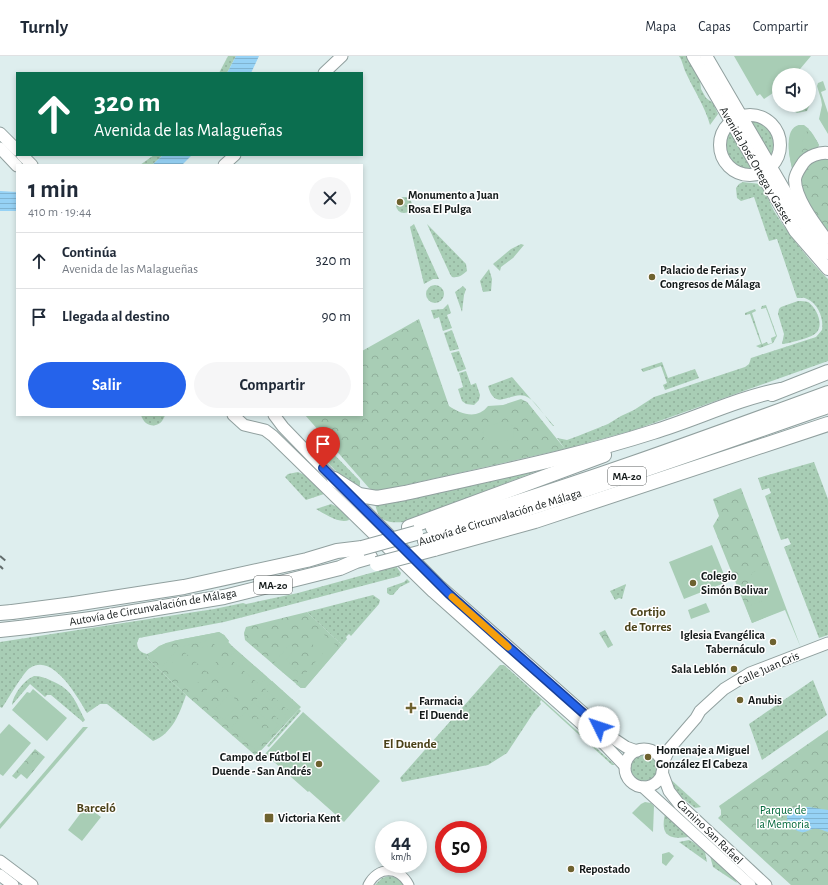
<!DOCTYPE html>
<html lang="es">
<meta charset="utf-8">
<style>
body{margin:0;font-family:"Alegreya Sans",sans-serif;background:#f6f6f7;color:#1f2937;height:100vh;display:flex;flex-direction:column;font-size:15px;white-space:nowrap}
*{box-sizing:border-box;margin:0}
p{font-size:13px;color:#747a83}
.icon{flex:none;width:22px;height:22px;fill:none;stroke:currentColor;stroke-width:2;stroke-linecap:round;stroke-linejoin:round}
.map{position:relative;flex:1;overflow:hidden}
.drawer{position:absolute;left:16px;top:108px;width:347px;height:252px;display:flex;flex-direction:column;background:#fff;border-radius:0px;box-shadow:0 2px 6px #0003}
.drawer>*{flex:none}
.banner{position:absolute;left:16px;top:16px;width:347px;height:84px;border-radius:0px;box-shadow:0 2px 6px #0003;background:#0b6e4f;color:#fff;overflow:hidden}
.buttons{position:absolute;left:772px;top:12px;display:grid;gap:8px}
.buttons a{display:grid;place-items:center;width:44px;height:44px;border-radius:50%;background:#fff;box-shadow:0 2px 6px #0003;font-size:20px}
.speed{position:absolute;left:375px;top:765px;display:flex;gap:8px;font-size:20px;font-weight:700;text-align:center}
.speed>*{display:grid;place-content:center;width:52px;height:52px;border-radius:50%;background:#fff;box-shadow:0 2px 6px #0003;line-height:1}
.speed small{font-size:10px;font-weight:400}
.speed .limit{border:6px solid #d22;background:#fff;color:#111}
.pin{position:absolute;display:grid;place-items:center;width:34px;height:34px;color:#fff;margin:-41px -17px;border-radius:50% 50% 50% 0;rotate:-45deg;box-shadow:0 0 4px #0007}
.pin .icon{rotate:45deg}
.me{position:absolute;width:44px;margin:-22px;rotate:311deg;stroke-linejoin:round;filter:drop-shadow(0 0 3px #0008)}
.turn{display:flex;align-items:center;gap:14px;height:84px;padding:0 12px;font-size:18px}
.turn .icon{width:52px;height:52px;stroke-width:2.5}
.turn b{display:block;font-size:28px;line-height:34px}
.round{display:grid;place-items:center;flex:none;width:42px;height:42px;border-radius:21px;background:#f6f6f7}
.head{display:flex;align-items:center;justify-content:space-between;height:68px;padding:0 12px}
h1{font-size:24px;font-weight:700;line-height:30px}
.cta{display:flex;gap:8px;margin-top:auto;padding:8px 12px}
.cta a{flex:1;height:46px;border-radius:24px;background:#2563eb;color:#fff;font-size:16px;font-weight:700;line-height:46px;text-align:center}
.cta a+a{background:#f6f6f7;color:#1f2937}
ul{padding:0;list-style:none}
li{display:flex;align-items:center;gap:12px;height:56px;padding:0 12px;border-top:1px solid #e0e1e3}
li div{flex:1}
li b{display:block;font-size:15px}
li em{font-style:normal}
header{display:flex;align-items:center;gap:24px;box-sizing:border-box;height:56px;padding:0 20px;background:#fff;border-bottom:1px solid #e0e1e3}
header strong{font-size:19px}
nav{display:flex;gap:22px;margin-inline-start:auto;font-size:14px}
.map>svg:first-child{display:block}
.grass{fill:url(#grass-dots)}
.park{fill:url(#park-crowns)}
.garden{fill:#a8cdb5}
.water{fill:url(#water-rules)}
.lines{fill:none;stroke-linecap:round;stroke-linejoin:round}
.tertiary-casing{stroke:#91a09f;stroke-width:11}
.secondary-casing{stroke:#91a09f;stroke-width:13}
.primary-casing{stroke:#91a09f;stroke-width:14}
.motorway-casing{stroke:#91a09f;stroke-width:16}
.tertiary{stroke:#fff;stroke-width:9}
.secondary{stroke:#fff;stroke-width:11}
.primary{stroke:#fff;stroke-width:12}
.motorway{stroke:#fff;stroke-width:14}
.rail{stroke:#626c6c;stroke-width:2;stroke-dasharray:7 7;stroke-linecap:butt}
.motorway-bridge-casing{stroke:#91a09f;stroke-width:16;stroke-linecap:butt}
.motorway-bridge{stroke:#fff;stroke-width:14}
.route-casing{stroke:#184099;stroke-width:10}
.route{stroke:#2563eb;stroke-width:7}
.slow{stroke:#f59e0b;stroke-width:7}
.poi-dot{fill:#6e622f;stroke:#fff;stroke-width:1.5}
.labels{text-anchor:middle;stroke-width:3;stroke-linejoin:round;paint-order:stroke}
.shield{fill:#fff;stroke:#5a5f5f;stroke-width:1}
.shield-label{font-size:11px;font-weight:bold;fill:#141a1a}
.street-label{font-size:12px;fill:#141a1a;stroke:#fff}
.poi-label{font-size:12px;font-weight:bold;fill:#141a1a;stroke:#fff;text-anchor:start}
.park-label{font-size:12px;fill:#03683b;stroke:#fff}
.neighbourhood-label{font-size:13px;font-weight:bold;fill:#4a4118;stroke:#fff}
</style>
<header>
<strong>Turnly</strong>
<nav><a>Mapa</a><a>Capas</a><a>Compartir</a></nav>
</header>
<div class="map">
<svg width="828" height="829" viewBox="0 0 828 829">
<defs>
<pattern id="grass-dots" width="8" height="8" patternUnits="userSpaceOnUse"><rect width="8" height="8" fill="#a8cdb5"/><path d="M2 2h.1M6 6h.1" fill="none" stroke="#90af9b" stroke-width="1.8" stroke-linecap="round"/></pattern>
<pattern id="park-crowns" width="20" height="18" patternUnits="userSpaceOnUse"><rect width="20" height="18" fill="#a8cdb5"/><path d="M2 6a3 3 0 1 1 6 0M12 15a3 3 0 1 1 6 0" fill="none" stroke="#90af9b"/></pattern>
<pattern id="water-rules" width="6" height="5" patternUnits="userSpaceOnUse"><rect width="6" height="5" fill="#96d2f5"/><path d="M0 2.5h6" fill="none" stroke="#80b4d1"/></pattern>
</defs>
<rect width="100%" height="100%" fill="#deeeee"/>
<g class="grass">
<path d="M228,0H236L227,17H219Z"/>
<path d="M679,0H686L700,24L701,33L706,42L713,47L718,58L710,69C705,50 694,35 686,17C683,11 683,6 679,0Z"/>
<path d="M809,39L811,46L807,55L797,57L792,54L789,49H809Z"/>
<path d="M750,65C769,66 779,85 770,102Z"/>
<path d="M730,74L753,113C729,115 719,92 730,74Z"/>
<path d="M154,99H163L152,109H140Z"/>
<path d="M743,126C747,127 756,127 759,128C763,130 771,149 774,155C789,179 807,202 828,223V305L634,374L565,393L557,382L567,384L578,380L608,368L621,360L634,354L654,341L745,311L749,308L751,302L816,281L822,274C824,263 818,247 807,243C804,241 801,242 797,242L777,183L769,185L754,141L741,145L737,142L736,132L739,128Z"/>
<circle cx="404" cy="149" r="8"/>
<path d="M414,168L439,223H433L424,228L410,171Z"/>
<path d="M427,168L466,208L467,215C462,219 459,222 452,221L450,218Z"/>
<path d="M521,188L524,189L513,202L501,211L500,215L493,208L511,193Z"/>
<path d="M489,213L492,223L491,235L483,236L480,225Z"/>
<circle cx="435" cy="238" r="9"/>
<path d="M463,230L466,233L464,239L462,256L455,236Z"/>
<path d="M798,245C801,245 805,245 808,246C816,251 824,268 817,276C812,282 792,286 784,288H782L784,278L778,258L779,253L781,251Z"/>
<path d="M448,248L451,257L447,259L452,272L443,275L439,261L434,263L431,254L443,253Z"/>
<path d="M766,249L777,280L773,287L760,292L756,290L761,288L750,258L745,259V257L755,253L756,255L752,257L762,288L767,286L768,288L772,287L771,282L776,280L766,252L761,253V252L762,250Z"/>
<path d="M452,274L459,293L450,295L444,277Z"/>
<path d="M459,295L466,313L458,316L451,297Z"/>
<path d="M662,306L668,322L695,313L699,322L665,334L663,329L667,327L661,310L643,316L641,313Z"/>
<path d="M466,315L471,329L476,327L480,339L479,344L474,349L466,348L462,345L458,333L463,331L459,317Z"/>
<path d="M512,321L554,370H553C547,363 536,346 529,342C513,331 496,359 488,330Z"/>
<path d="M141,359H165C161,373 145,373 141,359Z"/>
<path d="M320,386H322L360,425V429L359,431L348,427L320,399L318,392Z"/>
<path d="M574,401L404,466C387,467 378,466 375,447Z"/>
<path d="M814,406L828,443V579L819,582L784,491L791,488L788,482L781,484L765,440L771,437L769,432L762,434L758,422Z"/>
<path d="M298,416L307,420L324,438L306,444L285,421L288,418Z"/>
<path d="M331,448C338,451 347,456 349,464C339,468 325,458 316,453Z"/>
<path d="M396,510L401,517L400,520L224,566L139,582L137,587C138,594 140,596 147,598L148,603L186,639C180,657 172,678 153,685L107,648H100L87,657C78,642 53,596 30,612C24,615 7,645 2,652L0,651V586L214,553L243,547L246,548L298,537Z"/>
<path d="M407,523L410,526L400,531L393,539H390L387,537V532L404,526Z"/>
<path d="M626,528L622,543L619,542L615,544L610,535Z"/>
<path d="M373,539L380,544L379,548L351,580L349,578L346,581L347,583L342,589L307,556Z"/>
<path d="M500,609H504L615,709H612L541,644L540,646L541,648L534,656L507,697L488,709L402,726L400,722Z"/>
<path d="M34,620C41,620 46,622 52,625C73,634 75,645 85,664L83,666L51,639H47L45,641L30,628L12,649C13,639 24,624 34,620Z"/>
<path d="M813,624L827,659L762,704L749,668Z"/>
<path d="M299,653L301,655L269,691L267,690Z"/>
<circle cx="644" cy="712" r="13"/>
<path d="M667,720L701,751L695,752L674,736Z"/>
<path d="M665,758L688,779V781C669,784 660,779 665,758Z"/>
<path d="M689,784L693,786L705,796L707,806L679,786Z"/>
<path d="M710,800L735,823L737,827L713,811Z"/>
<path d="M389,820L397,822L404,829H375L382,822Z"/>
</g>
<g class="park">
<path d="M799,69C810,70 814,80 819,89L798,104L792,112C790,101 783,73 799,69Z"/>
<path d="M828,102V176C813,160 781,117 815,103C819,102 824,102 828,102Z"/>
<path d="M419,263L449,350C461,358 477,364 488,350L503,349L521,343L527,346L565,393L392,432L374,435L369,432L305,359H362V295Z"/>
<path d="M741,432L770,509L768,510L785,553L752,567L713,470L719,460L713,443Z"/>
<path d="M307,556L342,589L305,632H301L245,584L244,577L246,571Z"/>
<path d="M605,574L613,589L608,592L599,577Z"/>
<path d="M219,576L224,579L229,585L228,586L231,589L301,651L256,700L186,639L148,603L147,598C154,595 159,590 166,587C183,582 201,580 219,576Z"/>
<path d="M828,674V829H791L718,762L721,759V754L719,750Z"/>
<path d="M35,693L45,701L27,723L21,718L16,723L12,720Z"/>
</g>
<g class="garden">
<path d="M734,0H811L795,19H779V33L764,43L760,38L757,40Z"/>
<path d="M823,25L826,34L821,36L828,57V78L819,63L822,49L821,43L817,30L818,27Z"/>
<path d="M799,69H804L809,73L802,81H800L794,72Z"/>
<path d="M793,73L803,93L800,99V102L792,112C789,98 786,87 793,73Z"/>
<path d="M810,75L819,89L818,92L814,94L810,92H805C800,82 804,82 810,75Z"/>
<path d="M502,366C514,366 515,372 513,383L495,387L487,386C483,381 482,377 484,371Z"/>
<path d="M712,489L727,526L684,543L669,506Z"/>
<path d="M770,509L801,592L785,554L752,567L746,551L762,545L751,517Z"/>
<path d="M706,547L710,556L691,563L688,554Z"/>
<path d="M219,576L224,579L229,585L228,586L231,589L223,597L210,584L180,591L173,585Z"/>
<path d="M321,576L339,592L305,632H301L296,628L323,597L311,587Z"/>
<path d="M167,587L176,595L162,611L154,603L152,596L159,590Z"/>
<path d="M290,588L295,593L286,604L299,615L292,624L273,608Z"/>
<path d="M208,590L221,601L207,616L183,595Z"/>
<path d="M236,594L267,621L260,629L229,602Z"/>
<path d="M180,598L204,620L190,635L166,613Z"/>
<path d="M226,607L254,632L242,645L215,621Z"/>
<path d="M272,625L297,648L290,656L265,633Z"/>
<path d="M213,626L221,633L206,650L199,643Z"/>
<path d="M33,633L67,662L47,685L12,654L27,636L30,637Z"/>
<path d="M262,637L287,660L282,666L273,658L275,655L267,648L264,651L256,644Z"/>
<path d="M229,638L240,647L224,664L214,655Z"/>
<path d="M253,646L262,654L259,657L267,664L270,662L279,669L273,675L248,653Z"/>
<path d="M245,656L270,679L256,694L231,672Z"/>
<path d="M303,656L380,725L344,766L309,735L308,736L265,698Z"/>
<path d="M9,668L31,687L3,720L0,718V678Z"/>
<path d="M83,671H88L0,773V768Z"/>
<path d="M645,746L651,747L654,750L653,776L632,757L641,748Z"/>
<path d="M86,750L101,761L82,785L68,774Z"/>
<path d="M669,796L674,800L666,810L662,807V798Z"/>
</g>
<g class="water">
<path d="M236,0H259L251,17H227Z"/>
<path d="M163,99H192L182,109H152Z"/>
<path d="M0,135L17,136V155H0Z"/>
<path d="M799,751H809L828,754V776C822,774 816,771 810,774C806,775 805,777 801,776C793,774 784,765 788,757C790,753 794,752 799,751Z"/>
</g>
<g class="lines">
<defs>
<path id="tertiary" d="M368,829C378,810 399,810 409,829"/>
<g id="secondary">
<path d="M324,17L342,0"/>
<path d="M0,77L17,94"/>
<path d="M0,92L17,110"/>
<path d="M22,99L32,109"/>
<path d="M224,109L235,99"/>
<path d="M233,359L244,369L265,374L273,380L433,536L604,688L625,710"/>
<path d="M274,359L283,371L312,401L439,529L611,681L626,691L637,695"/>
<circle cx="644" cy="712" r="19"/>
<path d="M662,709L670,692L696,662L700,655L724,633L750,617L828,587"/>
<path d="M662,716L669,735L680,749L766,829"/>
<path d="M643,731L750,829"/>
<path d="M0,805L32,829"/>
<path d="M0,819L13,829"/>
</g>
<g id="primary">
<path d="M693,0L795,175L828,213"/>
<path d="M706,0L804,168L828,197"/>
<circle cx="750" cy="89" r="30"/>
<path d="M825,182C814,167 795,142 795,124C795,118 800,112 803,107C808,100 820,96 828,97"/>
</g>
<g id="motorway">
<path d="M772,338L828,316"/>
<path d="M334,423L359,439L377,442L405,437C488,418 572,402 653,376C696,363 736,343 780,334"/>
<path d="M409,471L604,399"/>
<path d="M433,472C566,433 697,385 828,337"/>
<path d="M425,485C561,444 694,397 828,350"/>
<path d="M434,493L535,465L828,368"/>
<path d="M74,548L184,531L307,504L337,495L362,492"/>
<path d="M0,557L12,556"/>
<path d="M91,563L224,541L340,512L356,505L370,501"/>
<path d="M0,574L28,571"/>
</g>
</defs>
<use href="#tertiary" class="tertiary-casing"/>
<use href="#secondary" class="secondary-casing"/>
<use href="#primary" class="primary-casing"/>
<use href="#motorway" class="motorway-casing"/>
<use href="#tertiary" class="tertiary"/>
<use href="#secondary" class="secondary"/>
<use href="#primary" class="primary"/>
<use href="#motorway" class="motorway"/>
<g class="rail">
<path d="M0,500L8,507"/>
<path d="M0,510L3,513"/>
</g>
<defs>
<g id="motorway-bridge">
<path d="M362,492L416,477"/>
<path d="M377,508L434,493"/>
<path d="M12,556L74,548"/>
<path d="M28,571L91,563"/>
</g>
</defs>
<use href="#motorway-bridge" class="motorway-bridge-casing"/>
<use href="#motorway-bridge" class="motorway-bridge"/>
</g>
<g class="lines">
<defs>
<path id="route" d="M323,412L449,538L599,671"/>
</defs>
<use href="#route" class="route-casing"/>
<use href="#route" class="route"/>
<path class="slow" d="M452,541L508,591"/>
</g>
<g class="poi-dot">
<circle cx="400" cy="146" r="4"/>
<circle cx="652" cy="221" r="4"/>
<circle cx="693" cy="527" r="4"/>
<circle cx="773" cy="586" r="4"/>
<circle cx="734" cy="613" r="4"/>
<circle cx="740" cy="644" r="4"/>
<path d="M409 646h4v4h4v4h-4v4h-4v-4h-4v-4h4z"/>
<circle cx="648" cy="701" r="4"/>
<circle cx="319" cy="708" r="4"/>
<rect x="264" y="757" width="10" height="10" rx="2"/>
<circle cx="571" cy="813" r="4"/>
</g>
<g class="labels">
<g class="shield">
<rect x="608" y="411" width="38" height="18" rx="3"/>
<rect x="254" y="520" width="38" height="18" rx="3"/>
</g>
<g class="shield-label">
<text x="627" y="424">MA-20</text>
<text x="273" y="533">MA-20</text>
</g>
<g class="street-label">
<text transform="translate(756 109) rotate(60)" y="4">Avenida José Ortega y Gasset</text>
<text transform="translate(500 461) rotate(-17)" y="4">Autovía de Circunvalación de Málaga</text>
<text transform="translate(153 551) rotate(-10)" y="4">Autovía de Circunvalación de Málaga</text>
<text transform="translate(768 612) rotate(-24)" y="4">Calle Juan Gris</text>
<text transform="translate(710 776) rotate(44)" y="4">Camino San Rafael</text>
</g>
<g class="poi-label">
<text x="408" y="143">Monumento a Juan<tspan x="408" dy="14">Rosa El Pulga</tspan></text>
<text x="660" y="218">Palacio de Ferias y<tspan x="660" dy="14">Congresos de Málaga</tspan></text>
<text x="701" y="524">Colegio<tspan x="701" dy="14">Simón Bolivar</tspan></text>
<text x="765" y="583" text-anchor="end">Iglesia Evangélica<tspan x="765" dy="14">Tabernáculo</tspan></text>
<text x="726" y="617" text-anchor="end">Sala Leblón</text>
<text x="748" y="648">Anubis</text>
<text x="419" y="649">Farmacia<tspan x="419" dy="14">El Duende</tspan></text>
<text x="656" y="698">Homenaje a Miguel<tspan x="656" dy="14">González El Cabeza</tspan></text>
<text x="311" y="705" text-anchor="end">Campo de Fútbol El<tspan x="311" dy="14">Duende - San Andrés</tspan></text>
<text x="278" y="766">Victoria Kent</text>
<text x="579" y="817">Repostado</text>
</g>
<g class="park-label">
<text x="783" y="758">Parque de<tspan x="783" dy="14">la Memoria</tspan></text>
</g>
<g class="neighbourhood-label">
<text x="648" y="560">Cortijo<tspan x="648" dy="15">de Torres</tspan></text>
<text x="410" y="692">El Duende</text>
<text x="96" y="756">Barceló</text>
</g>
</g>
</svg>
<div class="buttons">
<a><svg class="icon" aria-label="sound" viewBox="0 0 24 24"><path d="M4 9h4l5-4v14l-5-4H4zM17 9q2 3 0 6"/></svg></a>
</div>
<div class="speed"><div>44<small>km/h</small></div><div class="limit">50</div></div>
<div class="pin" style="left:323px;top:412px;background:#d93025"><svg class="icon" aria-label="arrive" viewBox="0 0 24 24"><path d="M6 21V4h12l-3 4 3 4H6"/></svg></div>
<svg class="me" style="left:599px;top:671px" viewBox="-20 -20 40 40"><circle r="19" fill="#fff"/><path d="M0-13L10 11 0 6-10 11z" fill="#2563eb"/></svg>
<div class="banner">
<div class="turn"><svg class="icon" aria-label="ahead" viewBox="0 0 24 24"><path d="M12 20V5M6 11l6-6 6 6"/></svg><div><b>320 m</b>Avenida de las Malagueñas</div></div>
</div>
<section class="drawer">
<div class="head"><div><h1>1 min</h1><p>410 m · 19:44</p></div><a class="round"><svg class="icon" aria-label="close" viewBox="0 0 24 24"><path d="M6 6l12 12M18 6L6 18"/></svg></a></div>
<ul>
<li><svg class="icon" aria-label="ahead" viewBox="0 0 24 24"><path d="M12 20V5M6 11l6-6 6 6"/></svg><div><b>Continúa</b><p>Avenida de las Malagueñas</p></div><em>320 m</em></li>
<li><svg class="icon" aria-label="arrive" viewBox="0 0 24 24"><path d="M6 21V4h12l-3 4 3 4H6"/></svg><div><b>Llegada al destino</b></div><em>90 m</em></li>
</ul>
<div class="cta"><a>Salir</a><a>Compartir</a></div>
</section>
</div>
